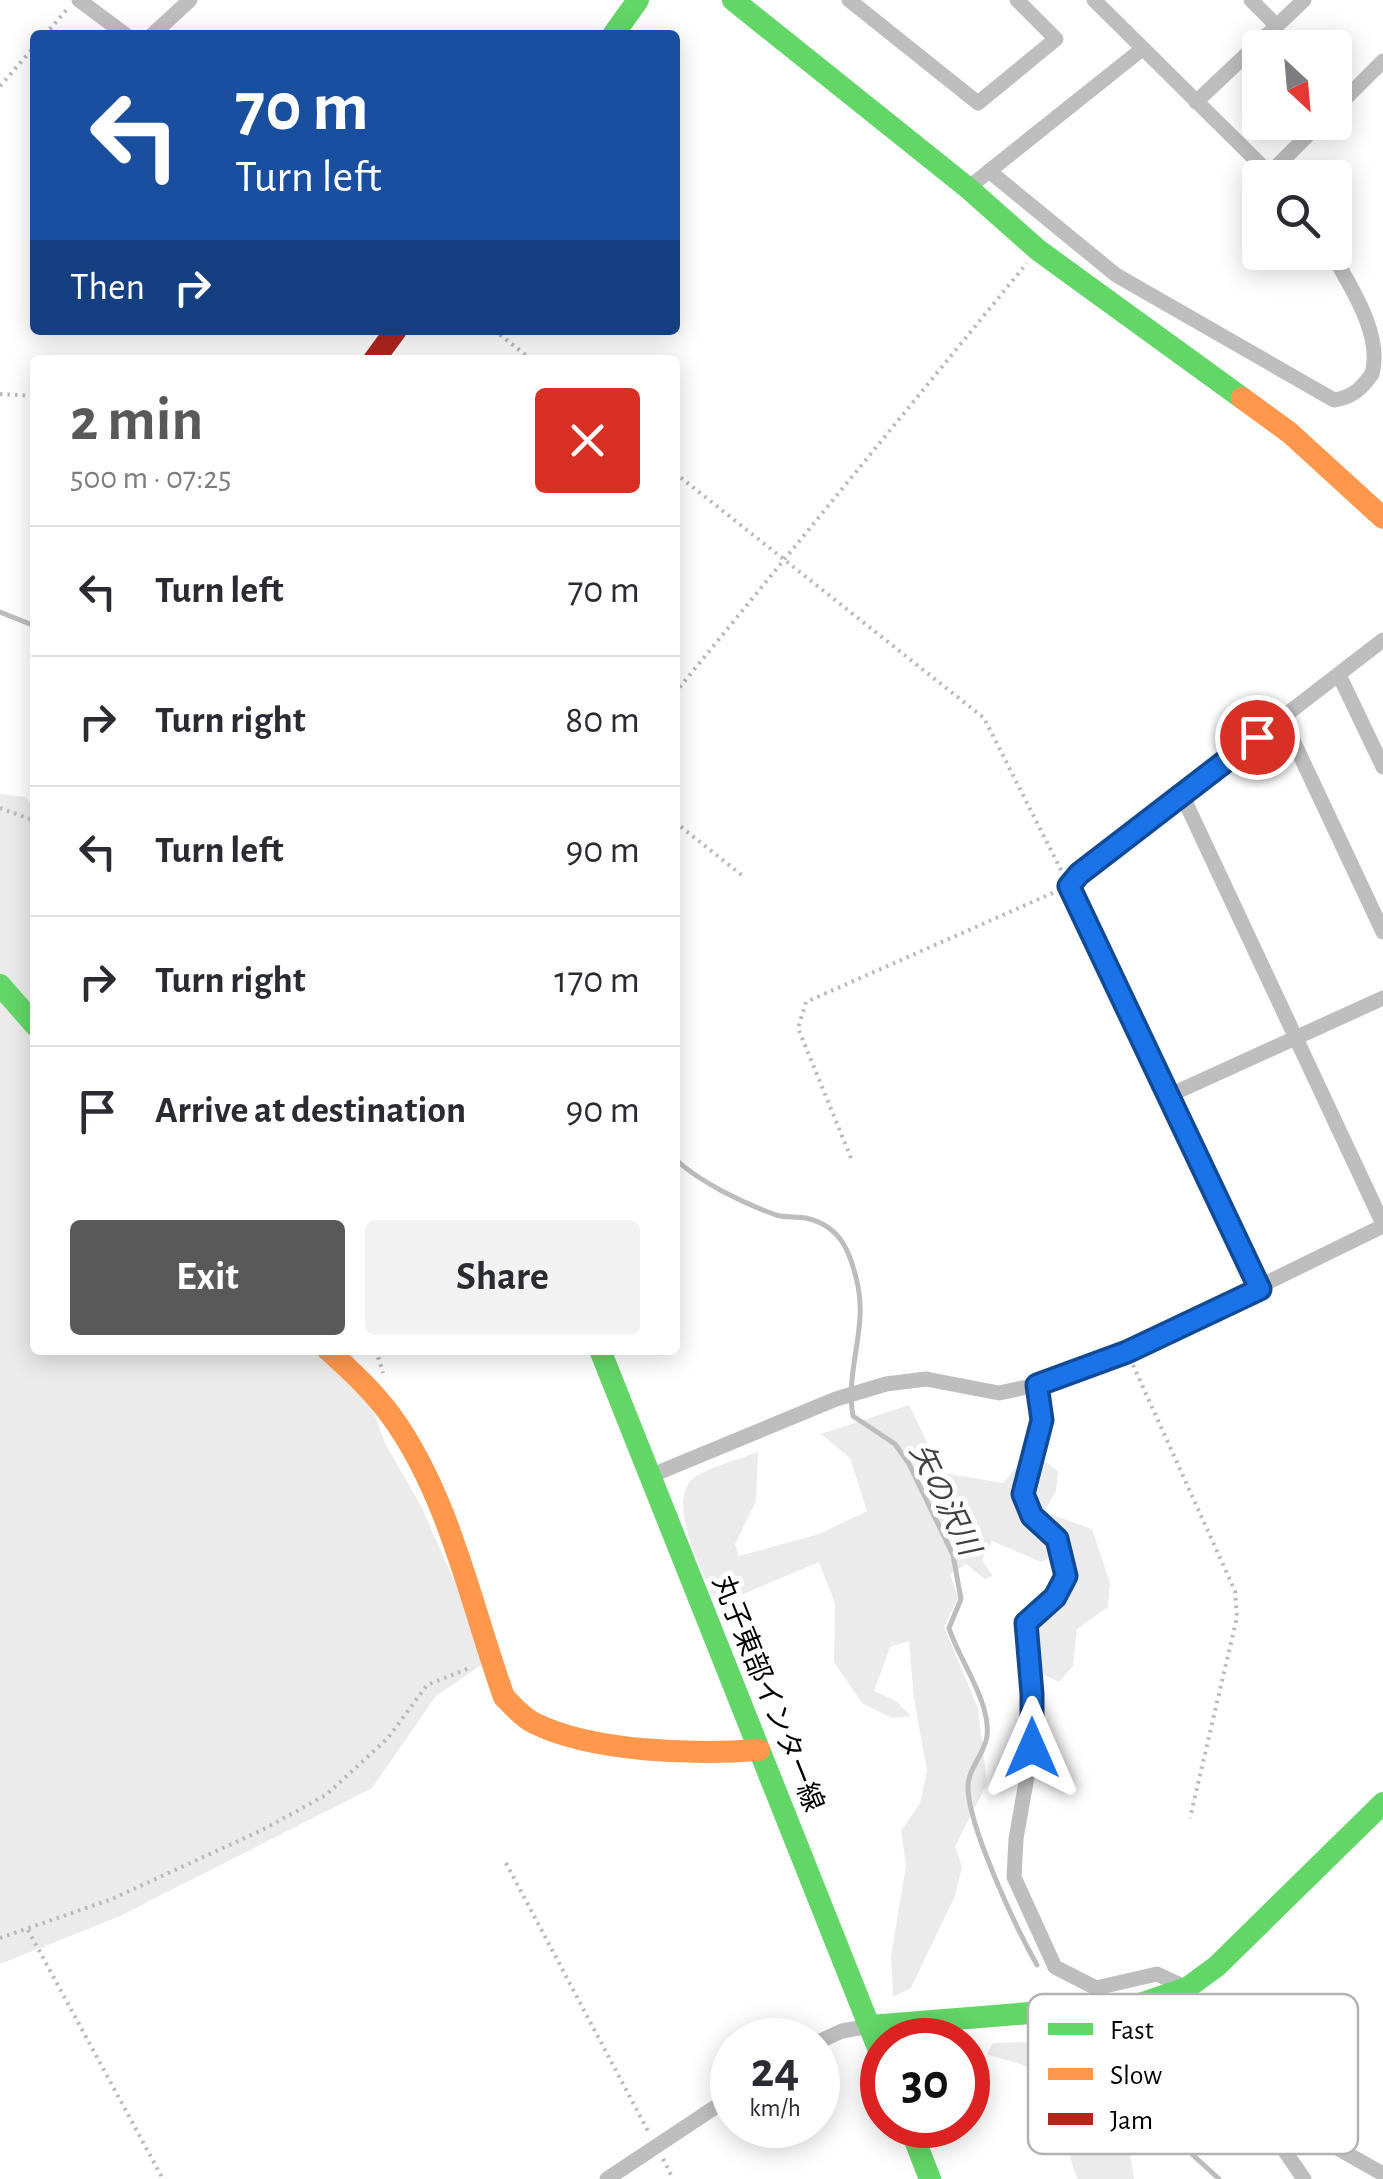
<!DOCTYPE html>
<meta charset="utf-8">
<style>
body{margin:0;font-family:"Alegreya Sans","Noto Sans JP",sans-serif;background:#f2f2f3;color:#2b2b33;height:100vh;display:flex;flex-direction:column;font-size:38px;white-space:nowrap}
*{box-sizing:border-box;margin:0}
p{font-size:32px;color:#7c7c81}
.icon{flex:none;width:55px;height:55px;fill:none;stroke:currentColor;stroke-width:2;stroke-linecap:round;stroke-linejoin:round}
.map{position:relative;flex:1;overflow:hidden}
.details{position:absolute;left:30px;top:355px;width:650px;height:1000px;display:flex;flex-direction:column;background:#fff;border-radius:10px;box-shadow:0 5px 25px #0003}
.details>*{flex:none}
.hud{position:absolute;left:30px;top:30px;width:650px;height:305px;border-radius:10px;box-shadow:0 5px 25px #0003;background:#1a4fa0;color:#fff;overflow:hidden}
.needle{width:65px;rotate:154deg}
.controls{position:absolute;left:1242px;top:30px;display:grid;gap:20px}
.controls a{display:grid;place-items:center;width:110px;height:110px;border-radius:10px;background:#fff;box-shadow:0 5px 25px #0003;font-size:50px}
.speed{position:absolute;left:710px;top:2018px;display:flex;gap:20px;font-size:50px;font-weight:700;text-align:center}
.speed>*{display:grid;place-content:center;width:130px;height:130px;border-radius:50%;background:#fff;box-shadow:0 5px 25px #0003;line-height:1}
.speed small{font-size:25px;font-weight:400}
.speed .limit{border:15px solid #d22;background:#fff;color:#111}
.pin{position:absolute;display:grid;place-items:center;width:85px;height:85px;color:#fff;margin:-42px;border:5px solid #fff;border-radius:50%;box-shadow:0 2px 10px #0007}
.me{position:absolute;width:110px;margin:-55px;rotate:0deg;stroke-linejoin:round;filter:drop-shadow(0 0 8px #0008)}
.turn{display:flex;align-items:center;gap:35px;height:210px;padding:0 40px;font-size:45px}
.turn .icon{width:130px;height:130px;stroke-width:2.5}
.turn b{display:block;font-size:70px;line-height:85px}
.then{display:flex;align-items:center;height:95px;padding:0 40px;background:#0003;gap:20px;font-size:38px}
.round{display:grid;place-items:center;flex:none;width:105px;height:105px;border-radius:10px;background:#f2f2f3}
.overview{display:flex;align-items:center;justify-content:space-between;height:170px;padding:0 40px}
h1{font-size:60px;font-weight:700;line-height:75px;color:#595959}
.primary-button{display:flex;gap:20px;margin-top:auto;padding:20px 40px}
.primary-button a{flex:1;height:115px;border-radius:10px;background:#595959;color:#fff;font-size:40px;font-weight:700;line-height:115px;text-align:center}
.primary-button a+a{background:#f2f2f3;color:#2b2b33}
ul{padding:0;list-style:none}
li{display:flex;align-items:center;gap:30px;height:130px;padding:0 40px;border-top:2px solid #e1e1e2}
li div{flex:1}
li b{display:block;font-size:38px}
li em{font-style:normal}
.map>svg:first-child{display:block}
.green{fill:#ebebeb}
.lines{fill:none;stroke-linecap:round;stroke-linejoin:round}
.stream{stroke:#bdbdbd;stroke-width:5}
.path{stroke:#b9b9b9;stroke-width:4;stroke-dasharray:2.5 5;stroke-linecap:butt}
.street{stroke:#bebebe;stroke-width:15}
.fast{stroke:#63d668;stroke-width:22}
.slow{stroke:#ff974d;stroke-width:22}
.jam{stroke:#b3261e;stroke-width:22}
.route-casing{stroke:#114b97;stroke-width:25}
.route{stroke:#1a73e8;stroke-width:18}
.labels{text-anchor:middle;stroke-width:10;stroke-linejoin:round;paint-order:stroke}
.street-label{font-size:28px;fill:#000;stroke:#fff}
.water-label{font-size:30px;font-style:italic;fill:#424242;stroke:#fff}
.key{fill:#fff;stroke:#b2b2b2;stroke-width:2.5}
.key-label{font-size:28px;fill:#000}
</style>
<div class="map">
<svg width="1383" height="2179" viewBox="0 0 1383 2179">
<rect width="100%" height="100%" fill="#fff"/>
<g class="green">
<path d="M0,794L26,797L35,809V1350H351L385,1443L422,1508L489,1660L436,1696L372,1788L118,1917L0,1964Z"/>
<path d="M909,1405L942,1473L1003,1483L1031,1450L1058,1471L1056,1491L1044,1512L1092,1529L1110,1583L1108,1607L1077,1629L1073,1666L1059,1682L1042,1674L1035,1633L1078,1570L1059,1553L1041,1562L992,1541L982,1560L993,1576L985,1579L966,1564L950,1574L958,1598L944,1627L978,1708L987,1784L955,1846L962,1867L955,1896L911,1988L893,1997L891,1956L906,1865L901,1831L920,1803L927,1771L914,1699L909,1641L890,1647L874,1691L896,1701L911,1716L892,1718L862,1703L834,1662L835,1603L819,1562L717,1605C705,1574 660,1496 698,1475C717,1465 739,1459 758,1452L756,1501L735,1544L739,1556L819,1534L867,1511L850,1458L821,1434Z"/>
<path d="M1085,2040L1121,2100L1134,2179H1078C1064,2151 1064,2092 1040,2074C1028,2064 1002,2060 987,2054L993,2043Z"/>
</g>
<g class="lines">
<g class="stream">
<path d="M0,612L35,626"/>
<path d="M675,1159C701,1183 743,1203 776,1215C786,1218 796,1216 806,1218C842,1226 851,1254 858,1286C867,1330 845,1372 853,1416L895,1444L909,1464L953,1555L961,1599L949,1628C959,1660 991,1702 987,1736C985,1753 968,1769 968,1786C967,1824 1017,1930 1037,1965"/>
<path d="M1089,2039L1144,2110L1219,2179"/>
</g>
<g class="path">
<path d="M45,35L68,8"/>
<path d="M0,86L35,46"/>
<path d="M494,330L532,360"/>
<path d="M0,394L35,396"/>
<path d="M675,473L984,718L1062,872"/>
<path d="M675,693L1027,263"/>
<path d="M0,808L35,821"/>
<path d="M675,822L744,877"/>
<path d="M851,1158L798,1028L806,1002L1055,892"/>
<path d="M376,1350L383,1373"/>
<path d="M1133,1365L1235,1591L1237,1617L1190,1818"/>
<path d="M506,1863L649,2133"/>
<path d="M28,1930L163,2179"/>
<path d="M0,1938L112,1899L262,1830L326,1795L388,1738L427,1685L472,1667"/>
<path d="M663,2159L673,2179"/>
</g>
<g class="street">
<path d="M79,0L126,35"/>
<path d="M849,0L978,103L1056,39L1017,0"/>
<path d="M1094,0L1274,178"/>
<path d="M1251,0L1277,26"/>
<path d="M152,35L190,0"/>
<path d="M1196,102L1304,0"/>
<path d="M1335,109L1383,61"/>
<path d="M989,171L1116,275L1334,400C1353,397 1361,389 1372,374C1383,334 1350,286 1331,252"/>
<path d="M1270,173L1321,122"/>
<path d="M968,188L1141,50"/>
<path d="M1339,675L1383,767"/>
<path d="M1282,717L1383,932"/>
<path d="M1183,797L1383,1224"/>
<path d="M1170,1095L1383,998"/>
<path d="M1383,1226L1127,1351L1037,1385L1042,1420L1023,1494L1032,1516L1057,1539L1067,1576L1055,1597L1025,1623L1033,1694L1032,1748L1016,1839L1014,1877L1055,1967L1096,1988L1157,1974L1187,1988L1210,2049L1249,2098L1383,2174"/>
<path d="M1260,1289L1069,886L1079,874L1383,640"/>
<path d="M650,1476L836,1399L886,1384L926,1379L999,1393L1037,1385"/>
<path d="M818,2042L842,2031L870,2026"/>
<path d="M1250,2100L1304,2179"/>
<path d="M607,2179L732,2096"/>
</g>
<g class="fast">
<path d="M733,0L968,188L1038,250L1242,398"/>
<path d="M613,35L638,0"/>
<path d="M0,985L35,1025"/>
<path d="M600,1350L882,2058"/>
<path d="M870,2026L1140,2004L1187,1988L1217,1966L1383,1803"/>
<path d="M909,2125L930,2179"/>
</g>
<g class="slow">
<path d="M1242,398L1290,433L1383,518"/>
<path d="M328,1350C351,1371 374,1392 392,1417C450,1498 471,1605 504,1697C513,1706 522,1717 534,1723C592,1752 695,1755 759,1750"/>
</g>
<path class="jam" d="M374,360L396,330"/>
</g>
<g class="lines">
<defs>
<path id="route" d="M1032,1748V1694L1026,1623L1055,1597L1066,1576L1057,1539L1032,1516L1023,1494L1042,1420L1037,1385L1127,1352L1260,1289L1069,886L1079,874L1257,737"/>
</defs>
<use href="#route" class="route-casing"/>
<use href="#route" class="route"/>
</g>
<g class="labels">
<g class="street-label">
<text transform="translate(769 1693) rotate(68)" y="10">丸子東部インター線</text>
</g>
<g class="water-label">
<text transform="translate(945 1499) rotate(64)" y="10">矢の沢川</text>
</g>
</g>
<rect x="1028" y="1994" width="330" height="160" rx="15" class="key"/>
<rect x="1048" y="2023" width="45" height="12" fill="#63d668"/>
<rect x="1048" y="2068" width="45" height="12" fill="#ff974d"/>
<rect x="1048" y="2113" width="45" height="12" fill="#b3261e"/>
<g class="key-label">
<text x="1110" y="2039">Fast</text>
<text x="1110" y="2084">Slow</text>
<text x="1110" y="2129">Jam</text>
</g>
</svg>
<div class="controls">
<a><svg class="needle" viewBox="-14 -14 28 28"><path d="M0-13l5 13h-10z" fill="#e53935"/><path d="M0 13l5-13h-10z" fill="#7c7c81"/></svg></a>
<a><svg class="icon" aria-label="search" viewBox="0 0 24 24"><circle cx="10" cy="10" r="6"/><path d="M15 15l6 6"/></svg></a>
</div>
<div class="speed"><div>24<small>km/h</small></div><div class="limit">30</div></div>
<div class="pin" style="left:1257px;top:737px;background:#d93025"><svg class="icon" aria-label="arrive" viewBox="0 0 24 24"><path d="M6 21V4h12l-3 4 3 4H6"/></svg></div>
<svg class="me" style="left:1032px;top:1748px" viewBox="-20 -20 40 40"><path d="M0-17L14 15 0 8-14 15z" fill="#1a73e8" stroke="#fff" stroke-width="4"/></svg>
<div class="hud">
<div class="turn"><svg class="icon" aria-label="left" viewBox="0 0 24 24"><path d="M17 20v-9H6M10 6l-5 5 5 5"/></svg><div><b>70 m</b>Turn left</div></div>
<div class="then">Then<svg class="icon" aria-label="right" viewBox="0 0 24 24"><path d="M7 20v-9h11M14 6l5 5-5 5"/></svg></div>
</div>
<section class="details">
<div class="overview"><div><h1>2 min</h1><p>500 m · 07:25</p></div><a class="round" style="background:#d93025;color:#fff"><svg class="icon" aria-label="close" viewBox="0 0 24 24"><path d="M6 6l12 12M18 6L6 18"/></svg></a></div>
<ul>
<li><svg class="icon" aria-label="left" viewBox="0 0 24 24"><path d="M17 20v-9H6M10 6l-5 5 5 5"/></svg><div><b>Turn left</b></div><em>70 m</em></li>
<li><svg class="icon" aria-label="right" viewBox="0 0 24 24"><path d="M7 20v-9h11M14 6l5 5-5 5"/></svg><div><b>Turn right</b></div><em>80 m</em></li>
<li><svg class="icon" aria-label="left" viewBox="0 0 24 24"><path d="M17 20v-9H6M10 6l-5 5 5 5"/></svg><div><b>Turn left</b></div><em>90 m</em></li>
<li><svg class="icon" aria-label="right" viewBox="0 0 24 24"><path d="M7 20v-9h11M14 6l5 5-5 5"/></svg><div><b>Turn right</b></div><em>170 m</em></li>
<li><svg class="icon" aria-label="arrive" viewBox="0 0 24 24"><path d="M6 21V4h12l-3 4 3 4H6"/></svg><div><b>Arrive at destination</b></div><em>90 m</em></li>
</ul>
<div class="primary-button"><a>Exit</a><a>Share</a></div>
</section>
</div>
